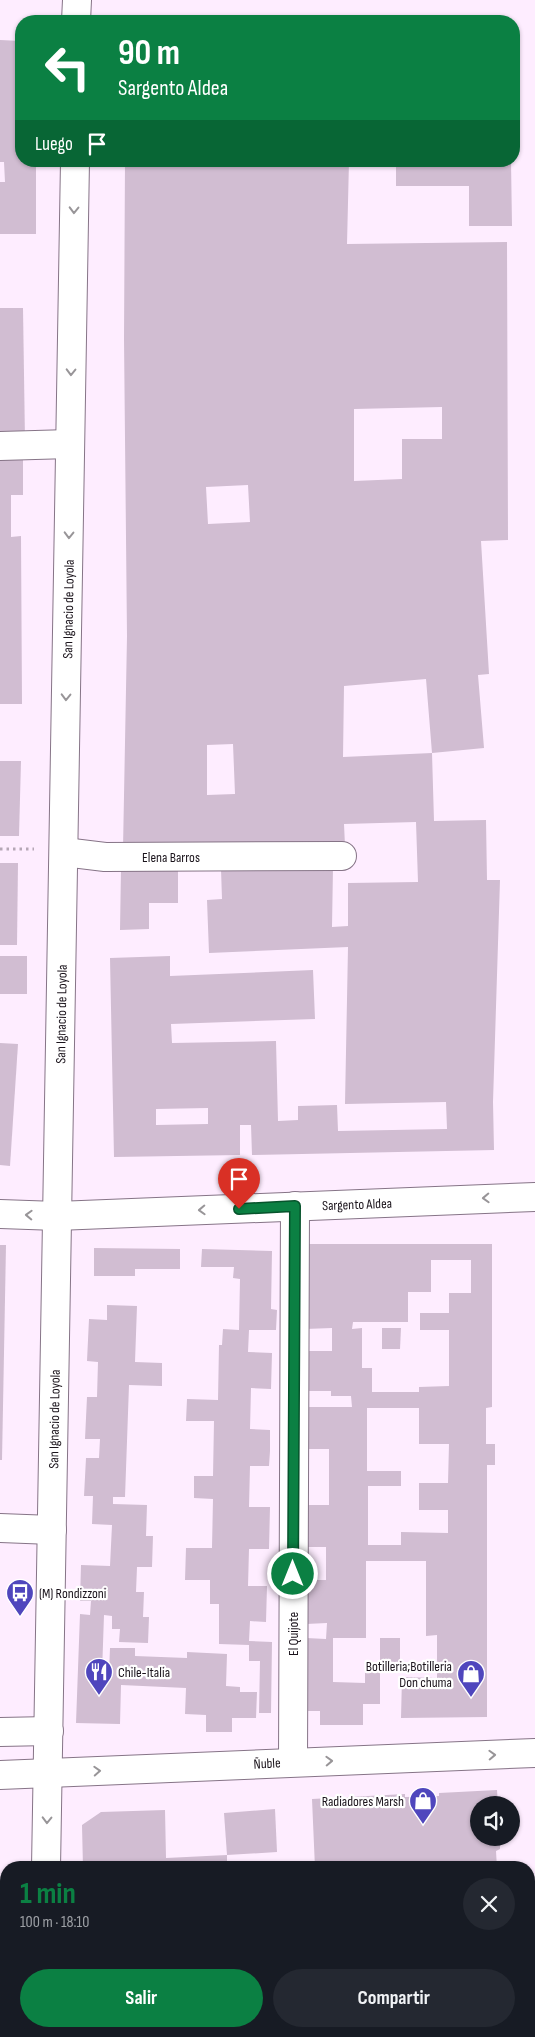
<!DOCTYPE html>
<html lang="es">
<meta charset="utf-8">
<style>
body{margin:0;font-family:"Sofia Sans Condensed",sans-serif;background:#242831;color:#f1f3f6;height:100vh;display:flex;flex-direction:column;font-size:19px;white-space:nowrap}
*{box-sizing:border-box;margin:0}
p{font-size:16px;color:#9ea1a6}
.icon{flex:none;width:28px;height:28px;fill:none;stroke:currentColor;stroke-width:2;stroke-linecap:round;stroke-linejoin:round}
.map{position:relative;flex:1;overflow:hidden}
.drawer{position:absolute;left:0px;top:1861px;width:535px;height:176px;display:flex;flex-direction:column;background:#171b24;border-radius:20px 20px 0 0;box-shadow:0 1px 4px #0004}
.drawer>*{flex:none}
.banner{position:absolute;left:15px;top:15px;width:505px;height:152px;border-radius:20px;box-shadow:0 1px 4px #0004;background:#0b8043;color:#fff;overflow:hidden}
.controls{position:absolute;left:470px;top:1796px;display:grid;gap:10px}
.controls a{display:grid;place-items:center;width:50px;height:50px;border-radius:50%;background:#171b24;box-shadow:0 1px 4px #0004;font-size:25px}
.pin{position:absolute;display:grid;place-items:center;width:42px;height:42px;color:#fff;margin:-51px -21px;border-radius:50% 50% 50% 0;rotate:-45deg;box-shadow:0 0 5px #0007}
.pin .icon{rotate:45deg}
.me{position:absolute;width:55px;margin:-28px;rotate:0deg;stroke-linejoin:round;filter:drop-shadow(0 0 4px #0008)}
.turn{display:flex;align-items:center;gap:18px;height:105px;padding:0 20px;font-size:22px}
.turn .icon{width:65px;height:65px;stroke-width:2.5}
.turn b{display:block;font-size:35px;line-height:42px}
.then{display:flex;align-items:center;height:48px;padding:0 20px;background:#0003;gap:10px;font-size:19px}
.round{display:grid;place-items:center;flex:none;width:52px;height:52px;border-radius:26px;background:#242831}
.headline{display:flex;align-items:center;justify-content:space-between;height:85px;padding:0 20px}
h1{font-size:30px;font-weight:700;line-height:38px;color:#0b8043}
.cta{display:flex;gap:10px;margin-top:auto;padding:10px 20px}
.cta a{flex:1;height:58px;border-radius:30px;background:#0b8043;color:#fff;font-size:20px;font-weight:700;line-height:58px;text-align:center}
.cta a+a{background:#242831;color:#f1f3f6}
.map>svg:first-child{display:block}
.building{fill:#d1bdd2;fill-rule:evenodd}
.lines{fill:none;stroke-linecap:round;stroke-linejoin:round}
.minor-casing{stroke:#867487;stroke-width:30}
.major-casing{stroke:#867487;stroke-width:30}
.path{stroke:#b5a7b6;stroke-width:3;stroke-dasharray:2.5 4;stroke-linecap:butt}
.minor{stroke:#fff;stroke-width:28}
.major{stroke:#fff;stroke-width:28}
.oneway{stroke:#989598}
.route-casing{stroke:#07532c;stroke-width:12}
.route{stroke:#0b8043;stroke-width:9}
.labels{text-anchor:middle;stroke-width:4.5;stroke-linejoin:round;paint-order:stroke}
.street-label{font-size:14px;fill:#1a131b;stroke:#fff}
.poi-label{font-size:14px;fill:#1a131b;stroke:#fff;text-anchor:start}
</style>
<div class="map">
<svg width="535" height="2037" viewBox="0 0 535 2037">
<rect width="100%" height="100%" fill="#feedff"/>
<g class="building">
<path d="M0,40L21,41V161H36V234H0V182H5L4,162H0Z"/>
<path d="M125,161H349L347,244L507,242L508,540L481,541L489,674L478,675L484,748L432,753L434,821L486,820L487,880H500L493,1102L494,1150L252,1155L251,1125H240V1155L114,1157L110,958L170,956V976L313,970L315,1019L171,1024L172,1043L276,1041L278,1121L298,1120V1106L337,1105L338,1131L447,1129L446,1102L345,1104L348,947L209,953L207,900L222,899L221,869L333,867L332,927L348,926V883L418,882L416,822L344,824L345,846L123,849L127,636L124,339ZM442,407V439H402V479L354,481V409ZM248,485L250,522L208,524L206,487ZM426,679L432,753L343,757L344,686ZM233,744L235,794L207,795V745ZM208,1108V1124L156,1125V1109Z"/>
<path d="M396,161H511L512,226H469V186H396Z"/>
<path d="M0,308H23L25,441H0Z"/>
<path d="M0,458H23V495H11V537L21,536L22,704H0Z"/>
<path d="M0,761H21L19,836H0Z"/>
<path d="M0,863H18L17,945H0Z"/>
<path d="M121,869H178V903H149V929L120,930Z"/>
<rect x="0" y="956" width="27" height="38"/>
<path d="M0,1043L18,1044L10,1166L0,1165Z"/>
<path d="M305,1244H492V1407L486,1408V1444H495V1465H487V1717L401,1718L402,1677L437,1678V1635L426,1636V1561H366V1638H333V1682L365,1683V1671H380V1704H363V1725H320V1711H306V1638L326,1639L327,1623L306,1624V1580H326V1547H307V1505H329V1449H307V1407H352L351,1396H331V1391H307V1351H332V1328L305,1329ZM431,1260H471V1293H449V1313H420V1330H449V1386L419,1387V1392H372V1368H362V1328L352,1329L353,1322H408V1292H431ZM367,1408H419V1444H449L448,1483H419V1510H448V1533L401,1532V1545H368V1486H401V1471H367Z"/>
<path d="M0,1245H6L2,1460H0Z"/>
<path d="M94,1248L180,1249V1269H135V1276H94Z"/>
<path d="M202,1249L272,1251L271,1309L277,1310L276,1330H249L248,1352L272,1353L271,1389L251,1388L250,1429L270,1430V1451L269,1466H250L249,1507H270L269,1549H249L248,1586H267L266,1622L250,1621L249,1641L272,1642L271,1713H259L260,1661H249V1645L219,1644V1604H210V1580H185L186,1548H212L213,1499L194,1498V1476H213L214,1421H186L187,1399L218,1400L219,1345H222L223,1329L239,1330L240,1279L233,1278L234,1267H201Z"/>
<path d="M107,1305L137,1306L135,1362L162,1363V1386L129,1385L125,1497H113V1504L147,1505L146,1536H153L152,1567H137L136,1592H144L143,1617H149L148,1643L119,1642L120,1629H112V1616L104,1615L102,1673H109L110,1648H135V1656L187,1658V1652L227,1654L226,1686L240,1687V1692H257L256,1718H232V1732H206V1715L185,1714L186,1688L121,1685L120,1724L76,1723L80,1614L90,1615L91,1601H80L81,1565L110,1566L112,1525L92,1524L93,1496H84L86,1458H99L100,1439H85L87,1397H97L98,1362L87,1361L89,1319L107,1320Z"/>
<path d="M382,1328H401L400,1349H382Z"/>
<rect x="380" y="1638" width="20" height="33"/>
<path d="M497,1790L498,1805H479V1838H500V1849L496,1851L497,1868H315L312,1799L405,1794V1797L439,1796V1793Z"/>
<path d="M275,1809L277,1852L227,1855L224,1813Z"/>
<path d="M165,1810L166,1858L227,1855V1868H83L82,1825L101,1812Z"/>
<path d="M184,2031H256V2037H183Z"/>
<rect x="287" y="2031" width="41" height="6"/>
</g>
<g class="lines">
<defs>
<g id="minor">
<path d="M76,21L77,0"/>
<path d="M0,446L70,444"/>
<path d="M64,852L105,857L342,856"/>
<path d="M0,1214L57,1216L535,1197"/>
<path d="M0,1528L52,1530"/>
<path d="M0,1732L49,1731"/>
<path d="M293,1762L295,1206"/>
<path d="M46,1868L75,161"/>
<path d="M529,1968H535"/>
<path d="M402,2036H535"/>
<path d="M43,2037V2031"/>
</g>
<path id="major" d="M0,1775L535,1753"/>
</defs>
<use href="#minor" class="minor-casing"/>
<use href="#major" class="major-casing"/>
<path class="path" d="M0,849H34"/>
<use href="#minor" class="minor"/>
<use href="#major" class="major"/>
</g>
<defs><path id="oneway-chevron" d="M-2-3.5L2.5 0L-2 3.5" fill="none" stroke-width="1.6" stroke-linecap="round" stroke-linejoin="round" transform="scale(1.25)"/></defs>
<g class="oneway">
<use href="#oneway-chevron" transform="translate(74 210) rotate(91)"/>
<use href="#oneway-chevron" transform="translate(71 372) rotate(91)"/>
<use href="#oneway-chevron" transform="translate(69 535) rotate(91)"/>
<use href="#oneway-chevron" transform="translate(66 697) rotate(91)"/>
<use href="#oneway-chevron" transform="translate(486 1198) rotate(178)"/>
<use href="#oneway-chevron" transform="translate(202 1210) rotate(178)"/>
<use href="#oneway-chevron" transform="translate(29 1215) rotate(-178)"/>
<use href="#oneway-chevron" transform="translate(492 1755) rotate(-2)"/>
<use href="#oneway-chevron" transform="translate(329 1761) rotate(-2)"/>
<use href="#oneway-chevron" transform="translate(97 1771) rotate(-3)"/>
<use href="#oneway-chevron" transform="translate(47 1820) rotate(91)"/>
</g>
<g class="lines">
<defs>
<path id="route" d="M239,1209L295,1206L293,1574"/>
</defs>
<use href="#route" class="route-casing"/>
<use href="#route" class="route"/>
</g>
<defs>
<symbol id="bus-pin" viewBox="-11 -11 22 30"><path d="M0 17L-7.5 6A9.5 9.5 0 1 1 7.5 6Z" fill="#4f46bd" stroke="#fff"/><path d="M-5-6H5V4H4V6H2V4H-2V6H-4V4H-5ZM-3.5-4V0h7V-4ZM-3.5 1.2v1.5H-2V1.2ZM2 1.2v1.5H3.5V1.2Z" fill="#fff"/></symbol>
<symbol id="restaurant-pin" viewBox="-11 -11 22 30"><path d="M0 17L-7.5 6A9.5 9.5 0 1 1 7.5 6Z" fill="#4f46bd" stroke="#fff"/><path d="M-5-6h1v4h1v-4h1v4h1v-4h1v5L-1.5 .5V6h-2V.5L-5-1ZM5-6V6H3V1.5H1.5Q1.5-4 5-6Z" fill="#fff"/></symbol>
<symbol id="shop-pin" viewBox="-11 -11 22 30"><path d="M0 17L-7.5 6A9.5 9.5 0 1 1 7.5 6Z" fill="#4f46bd" stroke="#fff"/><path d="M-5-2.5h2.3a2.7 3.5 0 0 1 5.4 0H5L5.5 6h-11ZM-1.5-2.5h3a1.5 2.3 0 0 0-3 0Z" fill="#fff"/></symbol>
</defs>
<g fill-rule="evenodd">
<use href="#bus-pin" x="4" y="1577" width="32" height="43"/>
<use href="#restaurant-pin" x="83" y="1656" width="32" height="43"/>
<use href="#shop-pin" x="455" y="1658" width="32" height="43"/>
<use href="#shop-pin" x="407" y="1785" width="32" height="43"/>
</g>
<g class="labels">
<g class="street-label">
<text transform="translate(68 609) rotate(-89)" y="5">San Ignacio de Loyola</text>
<text x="171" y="862">Elena Barros</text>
<text transform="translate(61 1014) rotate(-89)" y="5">San Ignacio de Loyola</text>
<text transform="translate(357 1204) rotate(-2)" y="5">Sargento Aldea</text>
<text transform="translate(54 1419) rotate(-89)" y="5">San Ignacio de Loyola</text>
<text transform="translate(293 1634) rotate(-90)" y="5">El Quijote</text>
<text transform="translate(267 1763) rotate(-3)" y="5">Ñuble</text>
</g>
<g class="poi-label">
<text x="39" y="1598">(M) Rondizzoni</text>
<text x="452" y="1671" text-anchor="end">Botilleria;Botilleria<tspan x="452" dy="16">Don chuma</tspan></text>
<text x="118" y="1677">Chile-Italia</text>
<text x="404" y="1806" text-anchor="end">Radiadores Marsh</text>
</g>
</g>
</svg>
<div class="controls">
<a><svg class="icon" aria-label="sound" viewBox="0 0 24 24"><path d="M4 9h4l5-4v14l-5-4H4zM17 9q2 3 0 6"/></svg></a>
</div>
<div class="pin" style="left:239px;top:1209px;background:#d93025"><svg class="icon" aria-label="arrive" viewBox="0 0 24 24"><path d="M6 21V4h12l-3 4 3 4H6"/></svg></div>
<svg class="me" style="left:293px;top:1574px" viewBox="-20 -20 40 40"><circle r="17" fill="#0b8043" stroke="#fff" stroke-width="3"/><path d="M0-11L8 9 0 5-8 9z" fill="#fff"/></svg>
<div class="banner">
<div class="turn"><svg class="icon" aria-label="left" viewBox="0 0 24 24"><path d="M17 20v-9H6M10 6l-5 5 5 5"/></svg><div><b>90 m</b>Sargento Aldea</div></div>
<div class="then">Luego<svg class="icon" aria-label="arrive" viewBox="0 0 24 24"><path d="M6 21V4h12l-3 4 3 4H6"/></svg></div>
</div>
<section class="drawer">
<div class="headline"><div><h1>1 min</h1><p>100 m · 18:10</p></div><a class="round"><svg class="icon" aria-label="close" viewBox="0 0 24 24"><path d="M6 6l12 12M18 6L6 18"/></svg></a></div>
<div class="cta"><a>Salir</a><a>Compartir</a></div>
</section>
</div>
